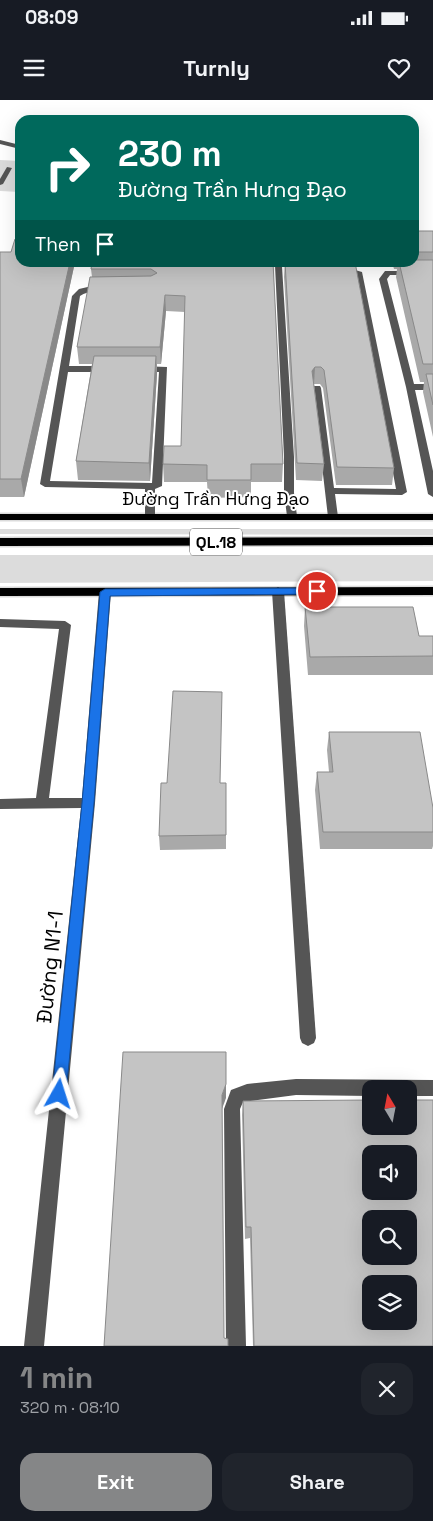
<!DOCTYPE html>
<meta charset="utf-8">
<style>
body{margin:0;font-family:"Space Grotesk",sans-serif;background:#20242c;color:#f1f3f6;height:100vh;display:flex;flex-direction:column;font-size:19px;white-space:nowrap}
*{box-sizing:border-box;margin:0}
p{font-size:16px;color:#9ea1a6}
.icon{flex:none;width:28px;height:28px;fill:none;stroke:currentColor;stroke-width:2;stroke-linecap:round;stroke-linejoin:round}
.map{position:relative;height:1246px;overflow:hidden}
.side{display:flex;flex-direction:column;background:#171b24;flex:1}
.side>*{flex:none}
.hud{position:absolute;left:15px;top:15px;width:404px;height:152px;border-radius:15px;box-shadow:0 5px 20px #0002;background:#00695c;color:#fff;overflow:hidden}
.needle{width:32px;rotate:350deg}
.controls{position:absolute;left:362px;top:980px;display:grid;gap:10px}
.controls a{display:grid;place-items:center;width:55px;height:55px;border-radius:10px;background:#171b24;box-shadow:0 5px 20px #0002;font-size:25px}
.pin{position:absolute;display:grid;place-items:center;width:42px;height:42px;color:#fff;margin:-21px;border:2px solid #fff;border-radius:50%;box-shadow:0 1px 5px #0007}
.me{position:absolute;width:55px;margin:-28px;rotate:6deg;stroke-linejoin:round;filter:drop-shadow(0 0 4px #0008)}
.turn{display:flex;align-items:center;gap:18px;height:105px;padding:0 20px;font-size:22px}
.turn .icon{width:65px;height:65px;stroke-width:2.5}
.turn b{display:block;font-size:35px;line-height:42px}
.then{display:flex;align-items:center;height:48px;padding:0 20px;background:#0003;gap:10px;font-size:19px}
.round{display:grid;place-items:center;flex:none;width:52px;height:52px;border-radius:15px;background:#20242c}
.head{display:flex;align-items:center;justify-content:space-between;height:85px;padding:0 20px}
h1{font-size:30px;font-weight:800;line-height:38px;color:#858687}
.action{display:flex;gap:10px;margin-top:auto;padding:10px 20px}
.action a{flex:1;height:58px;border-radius:15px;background:#858687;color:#fff;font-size:20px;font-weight:800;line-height:58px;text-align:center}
.action a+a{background:#20242c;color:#f1f3f6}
.status{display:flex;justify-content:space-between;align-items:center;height:35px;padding:0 25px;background:#171b24;direction:ltr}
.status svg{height:14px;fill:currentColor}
header{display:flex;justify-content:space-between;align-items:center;height:65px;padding:0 20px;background:#171b24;font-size:22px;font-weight:800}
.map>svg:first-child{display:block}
.green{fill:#dcdcdc}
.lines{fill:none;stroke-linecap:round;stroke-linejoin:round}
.major-casing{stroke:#dbdbdb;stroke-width:3}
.highway-casing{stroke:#dbdbdb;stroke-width:3}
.minor{fill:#555;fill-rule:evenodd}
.major{fill:#000;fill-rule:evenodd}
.highway{fill:#000;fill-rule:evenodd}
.wall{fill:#a9a9a9}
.shaded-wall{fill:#898989}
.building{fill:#c4c4c4;stroke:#898989;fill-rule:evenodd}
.route{fill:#1a73e8;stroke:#114b97}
.labels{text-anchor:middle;stroke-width:4;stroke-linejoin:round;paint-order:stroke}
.shield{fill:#fff;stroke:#4c4c4c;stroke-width:1}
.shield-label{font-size:16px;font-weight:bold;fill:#000}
.street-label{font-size:18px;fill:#000;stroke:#fff}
.near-street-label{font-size:21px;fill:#000;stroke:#fff}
</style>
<div class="status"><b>08:09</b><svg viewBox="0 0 49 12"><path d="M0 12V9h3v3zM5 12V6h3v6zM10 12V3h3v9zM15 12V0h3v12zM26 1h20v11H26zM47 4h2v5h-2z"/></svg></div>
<header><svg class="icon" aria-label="menu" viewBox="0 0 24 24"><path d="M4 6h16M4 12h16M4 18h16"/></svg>Turnly<svg class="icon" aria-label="heart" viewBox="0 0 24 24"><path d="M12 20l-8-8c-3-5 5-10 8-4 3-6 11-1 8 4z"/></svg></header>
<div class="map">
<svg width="433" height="1246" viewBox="0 0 433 1246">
<rect width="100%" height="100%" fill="#fff"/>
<g class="green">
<path d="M0,60L20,61V92L0,91Z"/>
<path d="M0,429H433V435L0,434Z"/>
<path d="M0,455H433V481L0,483Z"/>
</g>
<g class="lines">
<defs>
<g id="major">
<rect x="0" y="414" width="433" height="6"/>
<path d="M433,487V495L0,496V488Z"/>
</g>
<path id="highway" d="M433,437V445L0,446V438Z"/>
</defs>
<use href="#major" class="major-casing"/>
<use href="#highway" class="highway-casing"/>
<g class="minor">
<path d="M0,40L20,45V49L0,44Z"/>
<path d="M7,67L12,68L3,84L0,85V79Z"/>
<path d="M275,165L282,167L294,357V393L297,416L292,419L287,416L284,393V357Z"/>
<path d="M355,170L362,172L407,392L402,395L335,394L338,417L333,420L328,417L313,288L314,286H320L321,288L334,388L396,389Z"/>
<path d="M385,171H433V175H390L387,179L414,284H433V290H415L433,371V397L428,394L406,287L379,179Z"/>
<path d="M92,186L104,187L108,189C100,195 89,189 80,196L69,266H108L112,269L108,272H68L50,381L152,383L159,272H140L136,269L140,266L167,267L162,386L155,389V417L150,420L145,417V389L45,387L40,384L72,196L79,189Z"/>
<path d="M278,487L284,491L316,938L314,943L308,946L302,943L300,938L272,491Z"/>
<path d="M105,488L111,492L95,703L44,1246H24L81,708L0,709V699L36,698L59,529L0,527V519L65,521L71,525L49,698H82L99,492Z"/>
<path d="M296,979L433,980V996H409V989H371V996L296,995L243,1002L240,1009L246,1246H226L224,1009L231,990L247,984Z"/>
</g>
<use href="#major" class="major"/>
<use href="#highway" class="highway"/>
</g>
<g class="wall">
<path d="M414,131H433V337L423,292L424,282H420L396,177L397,169H394L392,162H414Z"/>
<path d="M0,152L20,162H75L24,397H0Z"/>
<path d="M273,162L283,364L282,382H251V397L208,398L207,382H164L163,364L181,346L185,212L166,211L161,264H157V274L150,381L78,380L76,361L92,264H79L77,247L92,177L91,169Z"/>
<path d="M285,162L394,368L392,385H336L323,288L320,284H314L324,364L322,381L296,380L284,177Z"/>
<path d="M305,507L419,536H433V575H308L304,526Z"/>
<path d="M329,632L433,708V746L432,749H320L315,690L317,672H329L327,650Z"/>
<path d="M220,683L226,735V749L160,750L159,736Z"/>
<path d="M243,1001L433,1246H253L250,1138L245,1139L242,1015Z"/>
</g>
<g class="shaded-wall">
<path d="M70,162H75L24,397L21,379Z"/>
<path d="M165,195L166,211L161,264L160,247Z"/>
<path d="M156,256L157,274L150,381L149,363Z"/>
<path d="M315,267L314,284L312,271Z"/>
<path d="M226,984V998L222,1009V995Z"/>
</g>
<g class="building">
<rect x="414" y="131" width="19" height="21"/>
<path d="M15,139H20V162H70L21,379H0V152H11Z"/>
<path d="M414,160H433V264H423L399,162H414Z"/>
<path d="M92,162H273L283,364H251V380H207V365L163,364L164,346H181L185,196L165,195L160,247H77L90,177L151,176L157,173L151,169H91Z"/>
<path d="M285,162H355L394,368L337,367L324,270L321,267H315L312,271L324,364L297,363Z"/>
<path d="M94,256H156L149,363L76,361Z"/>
<path d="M426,274H433V305Z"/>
<path d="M305,507H413L419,536H433V556L310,557Z"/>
<path d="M173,591L222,592L220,683H226V735L159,736L161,683H167Z"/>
<path d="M329,632H420L433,708V732H323L317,672H333Z"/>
<path d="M123,952H226V984L222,995L224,1238L228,1239V1246H104Z"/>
<path d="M371,1000V1026H409V1000H433V1246H254L251,1127H246L243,1001ZM371,1054H409V1091H371ZM371,1119H409V1156H371ZM371,1184H409V1221H371Z"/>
</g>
<path class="route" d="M317,488L322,491L320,494L110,496L94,703L66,994L64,999L59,1001L54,999L52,994L82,703L100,492L105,489Z"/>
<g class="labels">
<rect class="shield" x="190" y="428.5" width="52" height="27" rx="4"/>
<g class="shield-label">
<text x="216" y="448">QL.18</text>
</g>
<g class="street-label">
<text x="216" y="405">Đường Trần Hưng Đạo</text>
</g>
<g class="near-street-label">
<text transform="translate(50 867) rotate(-84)" y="7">Đường N1-1</text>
</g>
</g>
</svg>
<div class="controls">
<a><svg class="needle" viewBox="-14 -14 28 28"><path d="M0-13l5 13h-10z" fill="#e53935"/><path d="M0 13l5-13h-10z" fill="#9ea1a6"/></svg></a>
<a><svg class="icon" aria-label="sound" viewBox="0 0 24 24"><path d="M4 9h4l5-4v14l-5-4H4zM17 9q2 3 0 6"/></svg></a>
<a><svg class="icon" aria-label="search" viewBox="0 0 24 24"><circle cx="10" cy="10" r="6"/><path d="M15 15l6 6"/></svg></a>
<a><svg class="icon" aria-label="layers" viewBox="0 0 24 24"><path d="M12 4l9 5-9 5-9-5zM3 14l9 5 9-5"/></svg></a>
</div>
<div class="pin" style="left:317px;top:491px;background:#d93025"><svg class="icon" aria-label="arrive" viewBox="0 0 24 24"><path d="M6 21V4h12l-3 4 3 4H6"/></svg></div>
<svg class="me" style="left:59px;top:994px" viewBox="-20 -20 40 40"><path d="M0-17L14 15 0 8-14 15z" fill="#1a73e8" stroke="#fff" stroke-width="4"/></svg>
<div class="hud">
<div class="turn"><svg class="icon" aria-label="right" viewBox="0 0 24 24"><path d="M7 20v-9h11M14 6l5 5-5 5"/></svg><div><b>230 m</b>Đường Trần Hưng Đạo</div></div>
<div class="then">Then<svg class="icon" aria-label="arrive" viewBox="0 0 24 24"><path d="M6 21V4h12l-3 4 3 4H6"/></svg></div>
</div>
</div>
<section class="side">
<div class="head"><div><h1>1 min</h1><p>320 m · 08:10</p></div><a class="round"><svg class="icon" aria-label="close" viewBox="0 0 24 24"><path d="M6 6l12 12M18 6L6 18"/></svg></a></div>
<div class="action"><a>Exit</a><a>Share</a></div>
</section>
